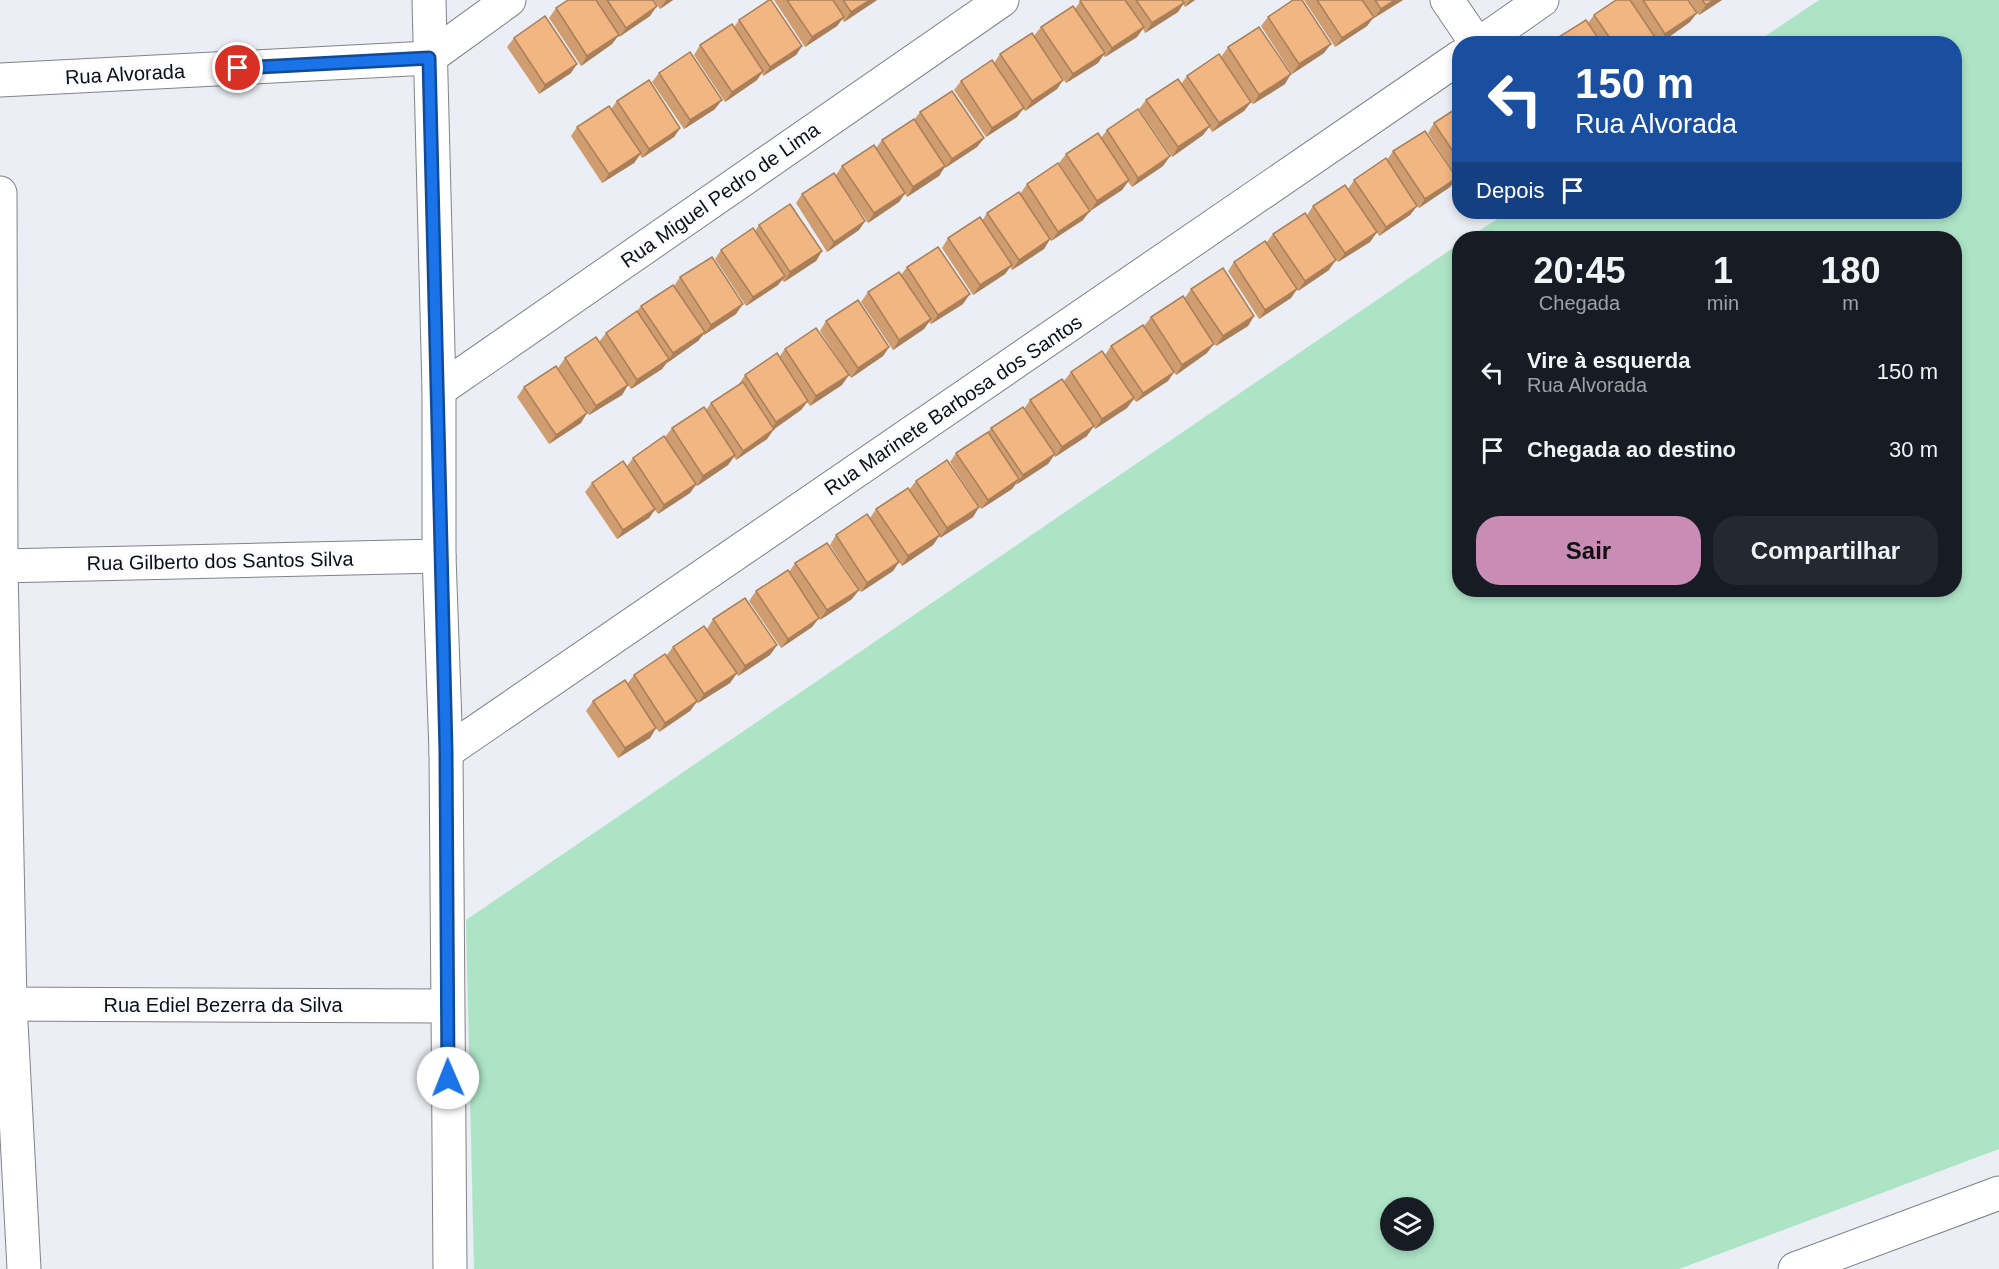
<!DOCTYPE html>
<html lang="pt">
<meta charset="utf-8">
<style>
body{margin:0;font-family:Arial,sans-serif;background:#242831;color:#f1f3f6;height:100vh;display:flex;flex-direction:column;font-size:22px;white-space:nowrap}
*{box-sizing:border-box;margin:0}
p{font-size:20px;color:#9ea1a6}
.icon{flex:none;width:33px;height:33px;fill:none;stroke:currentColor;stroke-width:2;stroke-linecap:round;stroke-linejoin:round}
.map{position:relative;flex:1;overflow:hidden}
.sheet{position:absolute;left:1452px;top:231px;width:510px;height:366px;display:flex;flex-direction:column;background:#171b24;border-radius:24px;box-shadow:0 3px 9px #0003}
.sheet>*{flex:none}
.guide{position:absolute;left:1452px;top:36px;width:510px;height:183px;border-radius:24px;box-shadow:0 3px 9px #0003;background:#1a4fa0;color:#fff;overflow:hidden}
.tools{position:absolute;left:1380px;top:1197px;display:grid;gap:12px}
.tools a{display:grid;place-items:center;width:54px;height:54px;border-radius:50%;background:#171b24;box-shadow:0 3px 9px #0003;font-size:30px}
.pin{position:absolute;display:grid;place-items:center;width:51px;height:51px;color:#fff;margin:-26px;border:3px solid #fff;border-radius:50%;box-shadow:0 2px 6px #0007}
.me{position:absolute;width:66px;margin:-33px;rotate:359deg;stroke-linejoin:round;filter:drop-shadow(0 0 4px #0008)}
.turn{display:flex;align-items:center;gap:21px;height:126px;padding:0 24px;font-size:27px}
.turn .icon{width:78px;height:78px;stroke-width:2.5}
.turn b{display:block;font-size:42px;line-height:51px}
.then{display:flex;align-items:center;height:57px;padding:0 24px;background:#0003;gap:12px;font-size:22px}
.eta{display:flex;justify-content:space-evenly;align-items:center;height:102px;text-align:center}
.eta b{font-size:36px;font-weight:600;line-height:42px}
.action{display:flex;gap:12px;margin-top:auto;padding:12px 24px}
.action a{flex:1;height:69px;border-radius:24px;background:#c98db5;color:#111;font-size:24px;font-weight:600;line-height:69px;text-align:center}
.action a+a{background:#242831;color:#f1f3f6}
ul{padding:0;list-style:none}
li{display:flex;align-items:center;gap:18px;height:78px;padding:0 24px}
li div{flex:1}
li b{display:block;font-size:22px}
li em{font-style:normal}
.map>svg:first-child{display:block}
.green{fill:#ade4c6;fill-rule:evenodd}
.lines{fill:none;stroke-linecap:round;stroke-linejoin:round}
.street-casing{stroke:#818389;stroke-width:35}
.secondary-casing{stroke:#818389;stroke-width:35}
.street{stroke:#fff;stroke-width:33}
.secondary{stroke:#fff;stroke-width:33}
.wall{fill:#cf9d6f}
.shaded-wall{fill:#a97f5a}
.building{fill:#f1b681;stroke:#a97f5a;stroke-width:1.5}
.route-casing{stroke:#114b97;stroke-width:15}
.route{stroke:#1a73e8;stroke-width:10}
.labels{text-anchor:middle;stroke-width:6;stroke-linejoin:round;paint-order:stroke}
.street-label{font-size:20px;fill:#0e0f11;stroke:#fafbff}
</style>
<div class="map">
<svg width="1999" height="1269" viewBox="0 0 1999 1269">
<rect width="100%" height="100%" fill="#ebeef4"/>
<path class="green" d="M1819,0H1999V1149L1679,1269H474L466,920L1459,244L1460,590H1954V238H1468L1508,212H1954V44L1755,43ZM1390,1208H1424V1240H1390Z"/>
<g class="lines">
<defs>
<g id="street">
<path d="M1447,0L1477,44"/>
<path d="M1479,44L1542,0"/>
<path d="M0,80L429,58L509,0"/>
<path d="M0,193L1,566L10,1004L24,1269"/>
<path d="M439,390L1002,0"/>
<path d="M0,566L439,556"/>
<path d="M446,752L1460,57"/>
<path d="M0,1004L447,1006"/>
<path d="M1795,1269L1999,1193"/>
</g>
<path id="secondary" d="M429,0L439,390V556L446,752L450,1269"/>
</defs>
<use href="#street" class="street-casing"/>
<use href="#secondary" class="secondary-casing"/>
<use href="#street" class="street"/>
<use href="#secondary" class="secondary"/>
</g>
<g class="wall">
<path d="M568,0H653L650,16L619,37L618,36L612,44L581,66L549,18L556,8Z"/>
<path d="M654,0H673L660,9Z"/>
<path d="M774,0H877L844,22L842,19L837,26L805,47Z"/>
<path d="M1081,0H1195L1185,7L1183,4L1178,12L1145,33L1143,29L1137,37L1105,57L1103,55L1098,63L1066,83L1034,36L1041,27L1075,9Z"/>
<path d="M1304,0H1403L1374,18L1373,17L1367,26L1335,47Z"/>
<path d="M1616,0H1688L1690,22L1659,44L1657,41L1655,44H1552L1554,40L1588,23L1594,15Z"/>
<path d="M1689,0H1722L1699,15Z"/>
<path d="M1268,17L1324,53L1292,74L1261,26Z"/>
<path d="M739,20L802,46L796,55L763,76L762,73L757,80L725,102L694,55L700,45L734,27Z"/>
<path d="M514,38L571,73L539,94L507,47Z"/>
<path d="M1228,47L1285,84L1253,104L1221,57Z"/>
<path d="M1000,54L1063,80L1057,89L1025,111L1023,108L1017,117L986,137L954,90L961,81L994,63Z"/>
<path d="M659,73L715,109L684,129L652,82Z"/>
<path d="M1187,76L1251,102L1244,111L1212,132L1209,127L1203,135L1172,157L1139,109L1146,100L1181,84Z"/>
<path d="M617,101L680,128L674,137L642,158L640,155L634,163L602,183L571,136L577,127L611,109Z"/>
<path d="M1460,106V180H1459L1428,133L1434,123Z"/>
<path d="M920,112L984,138L977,147L945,168V167L939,176L907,197L905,194L899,202L868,223L840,182L865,221L859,230L827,252L796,203L802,194L836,175L842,166L876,148L882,140L914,120Z"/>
<path d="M1107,130L1170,156L1163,166L1132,187L1128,182L1122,190L1090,211L1059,163L1066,154L1101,138Z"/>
<path d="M1393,151L1457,178L1450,187L1419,208L1417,206L1410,215L1379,236L1377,232L1370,242L1338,262L1307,215L1313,206L1348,189L1354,180L1387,160Z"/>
<path d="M1027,184L1083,220L1051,241L1050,239L1044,249L1012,270L1010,267L1005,274L973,295L942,248L948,238L982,221L987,213L1044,230L1020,194Z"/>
<path d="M759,225L822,251L816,261L784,282L782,280L778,285L746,306L715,259L721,250L755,231Z"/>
<path d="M1273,234L1329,270L1298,291L1297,289L1291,298L1259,319L1228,271L1234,262L1266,243Z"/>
<path d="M907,267L963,304L931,324L929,322L924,329L893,350L861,302L868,292L901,275Z"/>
<path d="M680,277L736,314L704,335V334L698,341L667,363L662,369L631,389L628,385L622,395L589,415L558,368L565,358L599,342L606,333L637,311L641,306L674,286Z"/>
<path d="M1191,289L1254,316L1248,326L1216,346L1184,299Z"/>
<path d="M1151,317L1207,353L1176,375L1174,372L1168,381L1136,402L1134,399L1127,408L1095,429L1064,381L1071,372L1105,355L1111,346L1144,326Z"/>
<path d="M826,321L889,347L883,356L851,378L820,331Z"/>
<path d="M785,349L842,385L810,406L807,402L801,410L774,429L767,439L736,460L734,457L728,465L697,486L696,485L690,493L658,514L655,510L649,518L617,539L585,492L592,483L627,466L633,458L665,437L672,428L706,410L711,403L739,384L745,375L779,357Z"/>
<path d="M524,387L581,423L549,444L517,397Z"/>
<path d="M1030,400L1087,436L1055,457L1054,455L1048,464L1016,484L1012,489L981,509L950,462L956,453L988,432L991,428L1024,409Z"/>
<path d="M916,481L979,507L973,517L940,538L939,536L933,545L902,566L899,562L893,571L861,592L830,545L836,535L870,518L876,509L909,490Z"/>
<path d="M795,563L852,599L820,620L819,618L812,627L781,648L749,601L756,591L789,572Z"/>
<path d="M713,619L777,645L770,655L738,676L737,673L730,683L698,703L697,702L690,711L659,732L656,728L650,738L618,758L586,711L593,701L627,684L634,675L666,656L673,647L707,629Z"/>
</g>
<g class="shaded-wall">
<path d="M666,0H673L660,9Z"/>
<path d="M870,0H877L844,22L851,12Z"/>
<path d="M1190,0H1195L1185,7Z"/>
<path d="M1395,0H1403L1374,18L1381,9Z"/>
<path d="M1714,0H1722L1699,15L1706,5Z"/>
<path d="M1184,3L1178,12L1145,33L1152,23Z"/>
<path d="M657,6L650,16L619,37L626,28Z"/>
<path d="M1697,13L1690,22L1659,44L1665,34Z"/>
<path d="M844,17L837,26L805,47L812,37Z"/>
<path d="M1374,17L1367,26L1335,47L1342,38Z"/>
<path d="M1144,27L1137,37L1105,57L1112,48Z"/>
<path d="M619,35L612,44L581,66L587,56Z"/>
<path d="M1331,44L1324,53L1292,74L1299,64Z"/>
<path d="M802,46L796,55L763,76L770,67Z"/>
<path d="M1105,53L1098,63L1066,83L1073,74Z"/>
<path d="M577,64L571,73L539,94L545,85Z"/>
<path d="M763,71L757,80L725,102L732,92Z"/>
<path d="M1291,74L1285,84L1253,104L1259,95Z"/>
<path d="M1063,80L1057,89L1025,111L1032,101Z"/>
<path d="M722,100L715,109L684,129L690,120Z"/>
<path d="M1251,102L1244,111L1212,132L1219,123Z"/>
<path d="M1024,108L1017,117L986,137L992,128Z"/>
<path d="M1210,126L1203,135L1172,157L1178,147Z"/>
<path d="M680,128L674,137L642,158L649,149Z"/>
<path d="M984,138L977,147L945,168L952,159Z"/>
<path d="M641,153L634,163L602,183L609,174Z"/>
<path d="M1170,156L1163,166L1132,187L1138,178Z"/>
<path d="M945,166L939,176L907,197L913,187Z"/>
<path d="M1457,178L1450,187L1419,208L1425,199Z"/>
<path d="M1129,180L1122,190L1090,211L1097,201Z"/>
<path d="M905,193L899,202L868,223L874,213Z"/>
<path d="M1417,206L1410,215L1379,236L1386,227Z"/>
<path d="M1090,211L1083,220L1051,241L1058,232Z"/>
<path d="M865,221L859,230L827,252L834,242Z"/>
<path d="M1377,232L1370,242L1338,262L1345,253Z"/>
<path d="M1050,239L1044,249L1012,270L1019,260Z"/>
<path d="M822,251L816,261L784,282L790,272Z"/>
<path d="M1336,260L1329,270L1298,291L1305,281Z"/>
<path d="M1012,265L1005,274L973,295L980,285Z"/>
<path d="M785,276L778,285L746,306L753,297Z"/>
<path d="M1297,289L1291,298L1259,319L1265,310Z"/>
<path d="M970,294L963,304L931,324L938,315Z"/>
<path d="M743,304L736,314L704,335L711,325Z"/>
<path d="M1254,316L1248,326L1216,346L1223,336Z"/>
<path d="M931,319L924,329L893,350L899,340Z"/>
<path d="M705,332L698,341L667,363L673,353Z"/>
<path d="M1214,344L1207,353L1176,375L1182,365Z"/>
<path d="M889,347L883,356L851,378L858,368Z"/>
<path d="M669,359L662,369L631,389L637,380Z"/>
<path d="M1174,372L1168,381L1136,402L1143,393Z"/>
<path d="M849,375L842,385L810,406L816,396Z"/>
<path d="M628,385L622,395L589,415L596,406Z"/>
<path d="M1134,398L1127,408L1095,429L1102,419Z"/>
<path d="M808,401L801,410L770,432L776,422Z"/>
<path d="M587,413L581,423L549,444L556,435Z"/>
<path d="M1094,426L1087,436L1055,457L1062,447Z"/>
<path d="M774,429L767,439L736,460L743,451Z"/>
<path d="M1055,454L1048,464L1016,485L1023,475Z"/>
<path d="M735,455L728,465L697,486L703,476Z"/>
<path d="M1019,479L1012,489L981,509L988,500Z"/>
<path d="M696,484L690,493L658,514L664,505Z"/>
<path d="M979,507L973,517L940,538L947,528Z"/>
<path d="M655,509L649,518L617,539L623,530Z"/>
<path d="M940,535L933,545L902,566L908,556Z"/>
<path d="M899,562L893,571L861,592L867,583Z"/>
<path d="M859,590L852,599L820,620L827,610Z"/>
<path d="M819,618L812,627L781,648L788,639Z"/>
<path d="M777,645L770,655L738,676L745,666Z"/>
<path d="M737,673L730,683L698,703L704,694Z"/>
<path d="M697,701L690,711L659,732L665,723Z"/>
<path d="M656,728L650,738L618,758L625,748Z"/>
</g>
<g class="building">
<path d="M568,0H596L619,35L587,56L556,8Z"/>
<path d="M607,0H653L657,6L626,28Z"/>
<path d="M769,0H771L802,46L770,67L739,20Z"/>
<path d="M787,0H833L844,17L812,37Z"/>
<path d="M843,0H870L851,12Z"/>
<path d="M1081,0H1125L1144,27L1112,48L1080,1Z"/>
<path d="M1136,0H1182L1184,3L1152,23Z"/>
<path d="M1293,0H1302L1331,44L1299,64L1268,17Z"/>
<path d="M1317,0H1362L1374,17L1342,38Z"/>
<path d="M1375,0H1395L1381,9Z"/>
<path d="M1616,0H1630L1657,40L1653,44H1614L1594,15Z"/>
<path d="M1643,0H1688L1697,13L1665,34Z"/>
<path d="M1702,0H1714L1706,5Z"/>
<path d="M1073,6L1105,53L1073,74L1041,27Z"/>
<path d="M545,16L577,64L545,85L514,38Z"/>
<path d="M1586,20L1602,44H1556L1554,40Z"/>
<path d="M732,24L763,71L732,92L700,45Z"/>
<path d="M1259,27L1291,74L1259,95L1228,47Z"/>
<path d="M1032,33L1063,80L1032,101L1000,54Z"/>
<path d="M690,52L722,100L690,120L659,73Z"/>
<path d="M1219,54L1251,102L1219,123L1187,76Z"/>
<path d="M992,60L1024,108L992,128L961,81Z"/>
<path d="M1178,79L1210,126L1178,147L1146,100Z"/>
<path d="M649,80L680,128L649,149L617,101Z"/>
<path d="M952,91L984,138L952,159L920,112Z"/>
<path d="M609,106L641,153L609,174L577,127Z"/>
<path d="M1460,106V162L1434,123Z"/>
<path d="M1138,109L1170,156L1138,178L1107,130Z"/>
<path d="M914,119L945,166L913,187L882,140Z"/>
<path d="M1425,131L1457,178L1425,199L1393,151Z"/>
<path d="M1098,133L1129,180L1097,201L1066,154Z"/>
<path d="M874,145L905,193L874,213L842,166Z"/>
<path d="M1386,158L1417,206L1386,227L1354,180Z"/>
<path d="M1058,163L1090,211L1058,232L1027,184Z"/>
<path d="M834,173L865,221L834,242L802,194Z"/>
<path d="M1345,185L1377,232L1345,253L1313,206Z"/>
<path d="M1019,192L1050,239L1019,260L987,213Z"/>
<path d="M790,204L822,251L790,272L759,225Z"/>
<path d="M1305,213L1336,260L1305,281L1273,234Z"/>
<path d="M980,217L1012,265L980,285L948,238Z"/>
<path d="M753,228L785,276L753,297L721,250Z"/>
<path d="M1265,241L1297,289L1265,310L1234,262Z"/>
<path d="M938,247L970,294L938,315L907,267Z"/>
<path d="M712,257L743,304L711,325L680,277Z"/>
<path d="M1223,268L1254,316L1223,336L1191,289Z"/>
<path d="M899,272L931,319L899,340L868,292Z"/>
<path d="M673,285L705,332L673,353L641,306Z"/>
<path d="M1183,296L1214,344L1182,365L1151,317Z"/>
<path d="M858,300L889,347L858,368L826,321Z"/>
<path d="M637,311L669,359L637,380L606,333Z"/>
<path d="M1143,325L1174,372L1143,393L1111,346Z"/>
<path d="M816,328L849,375L816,396L785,349Z"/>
<path d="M596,337L628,385L596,406L565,358Z"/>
<path d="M1102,351L1134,398L1102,419L1071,372Z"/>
<path d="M777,353L808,401L776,422L745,375Z"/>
<path d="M556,366L587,413L556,435L524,387Z"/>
<path d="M1062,379L1094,426L1062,447L1030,400Z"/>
<path d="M743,382L774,429L743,451L711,403Z"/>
<path d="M704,407L735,455L703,476L672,428Z"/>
<path d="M1023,407L1055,454L1023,475L991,428Z"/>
<path d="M988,432L1019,479L988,500L956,453Z"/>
<path d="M664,436L696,484L664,505L633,458Z"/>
<path d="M947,460L979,507L947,528L916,481Z"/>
<path d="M623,461L655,509L623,530L592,483Z"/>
<path d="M908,488L940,535L908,556L876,509Z"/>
<path d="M867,514L899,562L867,583L836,535Z"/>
<path d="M827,543L859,590L827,610L795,563Z"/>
<path d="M788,570L819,618L788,639L756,591Z"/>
<path d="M745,598L777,645L745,666L713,619Z"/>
<path d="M704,626L737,673L704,694L673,647Z"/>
<path d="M665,654L697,701L665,723L634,675Z"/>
<path d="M625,680L656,728L625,748L593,701Z"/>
</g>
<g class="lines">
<defs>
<path id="route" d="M238,68L429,58L446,752L448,1078"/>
</defs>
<use href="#route" class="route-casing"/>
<use href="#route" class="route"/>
</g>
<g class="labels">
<g class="street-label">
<text transform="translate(125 74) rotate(-3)" y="7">Rua Alvorada</text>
<text transform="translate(720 195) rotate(-35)" y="7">Rua Miguel Pedro de Lima</text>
<text transform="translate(953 405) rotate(-34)" y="7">Rua Marinete Barbosa dos Santos</text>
<text transform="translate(220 561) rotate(-1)" y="7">Rua Gilberto dos Santos Silva</text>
<text x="223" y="1012">Rua Ediel Bezerra da Silva</text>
</g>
</g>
</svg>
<div class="tools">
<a><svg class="icon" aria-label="layers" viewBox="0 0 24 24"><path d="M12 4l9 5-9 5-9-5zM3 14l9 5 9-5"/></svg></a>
</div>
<div class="pin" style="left:238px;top:68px;background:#d93025"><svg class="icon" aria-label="arrive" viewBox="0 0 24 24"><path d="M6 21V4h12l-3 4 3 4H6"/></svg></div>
<svg class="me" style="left:448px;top:1078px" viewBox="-20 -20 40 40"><circle r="19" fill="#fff"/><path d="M0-13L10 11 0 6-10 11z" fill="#1a73e8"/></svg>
<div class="guide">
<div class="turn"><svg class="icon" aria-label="left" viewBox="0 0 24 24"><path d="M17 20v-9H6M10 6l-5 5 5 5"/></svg><div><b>150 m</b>Rua Alvorada</div></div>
<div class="then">Depois<svg class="icon" aria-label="arrive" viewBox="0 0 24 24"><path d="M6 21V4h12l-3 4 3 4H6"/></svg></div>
</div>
<section class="sheet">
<div class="eta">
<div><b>20:45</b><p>Chegada</p></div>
<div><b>1</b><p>min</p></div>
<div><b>180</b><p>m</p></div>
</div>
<ul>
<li><svg class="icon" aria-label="left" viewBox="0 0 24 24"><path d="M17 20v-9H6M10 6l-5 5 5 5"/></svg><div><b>Vire à esquerda</b><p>Rua Alvorada</p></div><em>150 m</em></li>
<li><svg class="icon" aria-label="arrive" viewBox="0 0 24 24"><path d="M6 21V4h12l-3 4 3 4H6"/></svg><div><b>Chegada ao destino</b></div><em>30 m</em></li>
</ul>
<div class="action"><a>Sair</a><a>Compartilhar</a></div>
</section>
</div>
